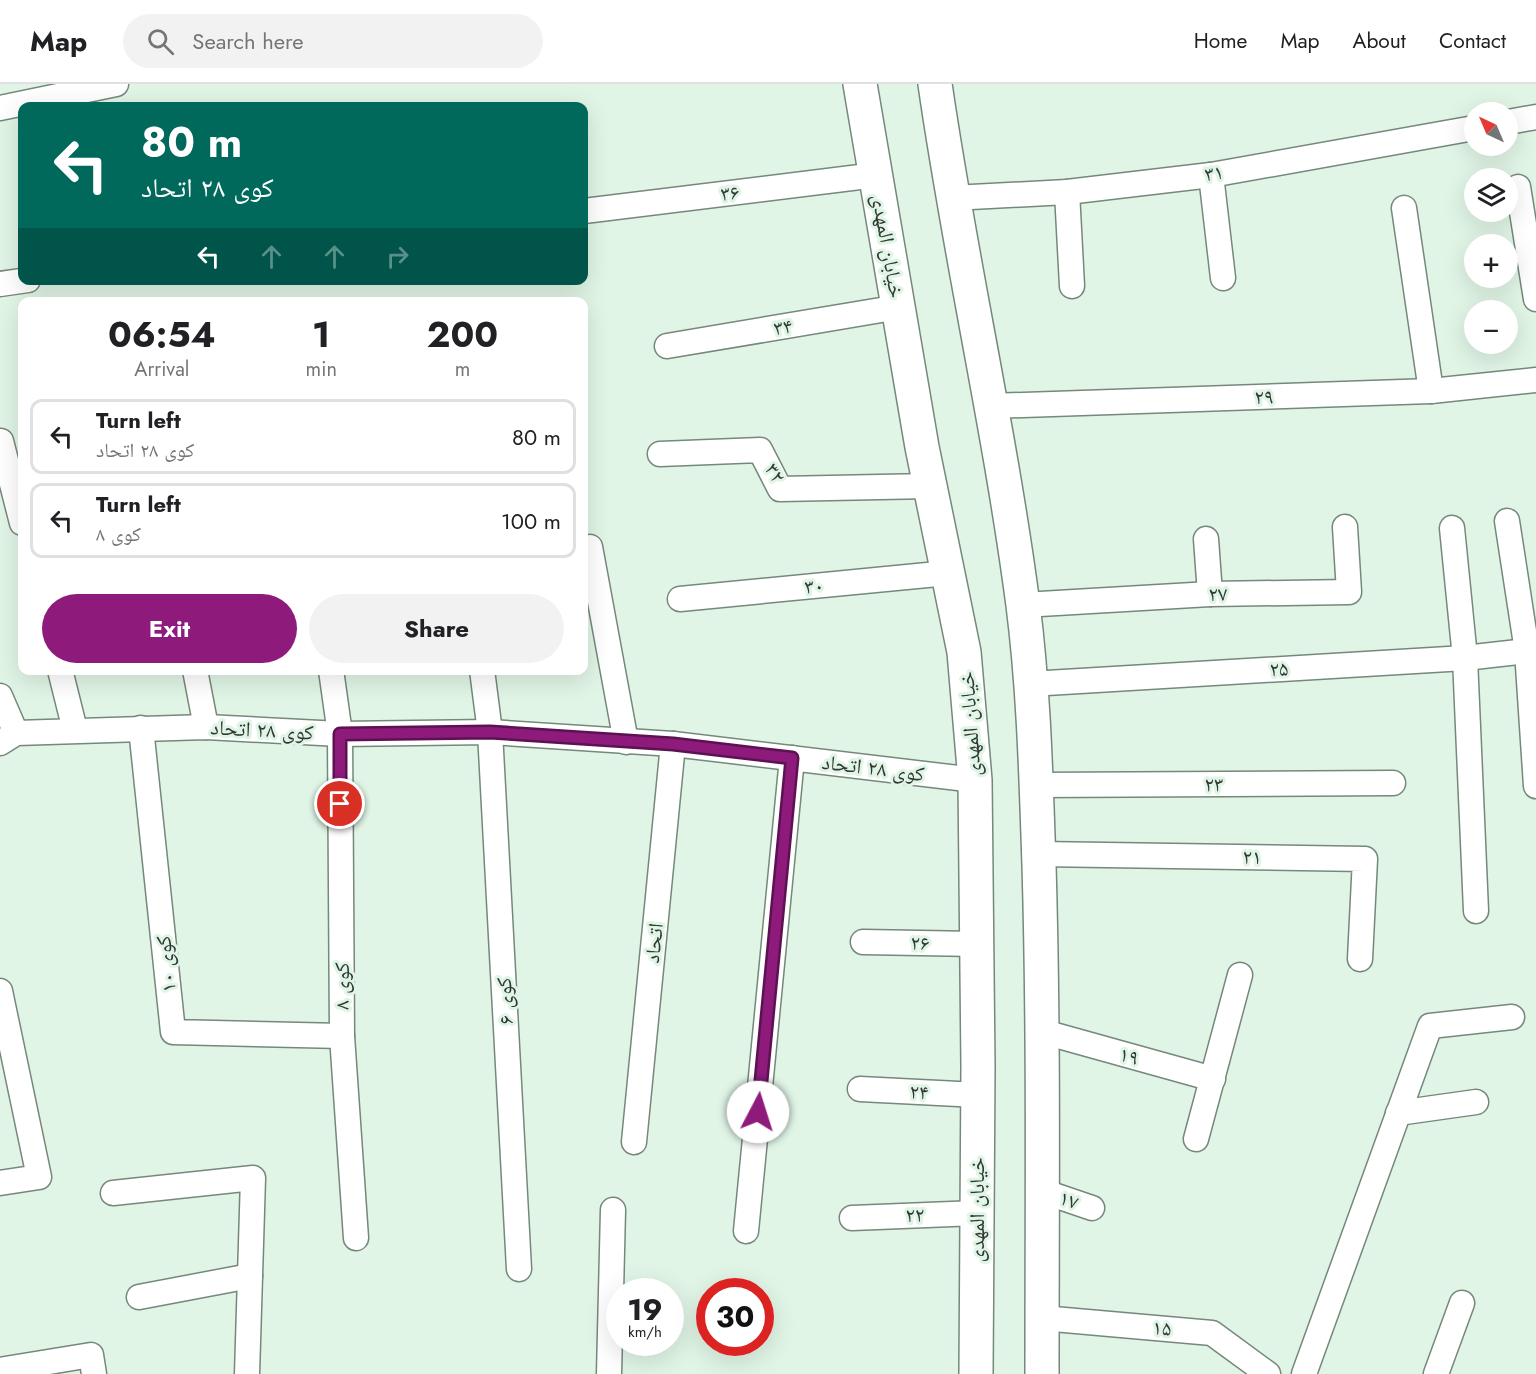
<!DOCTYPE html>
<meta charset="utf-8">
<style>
body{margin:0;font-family:Jost,"Noto Naskh Arabic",sans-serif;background:#f2f2f2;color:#202124;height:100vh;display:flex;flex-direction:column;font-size:22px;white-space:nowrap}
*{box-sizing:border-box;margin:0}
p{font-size:20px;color:#757577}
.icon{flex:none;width:33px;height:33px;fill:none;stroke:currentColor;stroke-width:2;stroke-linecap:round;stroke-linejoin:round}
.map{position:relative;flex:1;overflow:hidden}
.details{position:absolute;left:18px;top:213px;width:570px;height:378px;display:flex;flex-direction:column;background:#fff;border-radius:12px;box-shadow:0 6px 24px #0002}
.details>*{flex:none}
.hud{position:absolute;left:18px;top:18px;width:570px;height:183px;border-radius:12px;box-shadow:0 6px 24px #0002;background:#00695c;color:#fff;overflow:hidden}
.needle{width:39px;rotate:316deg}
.tools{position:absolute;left:1464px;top:18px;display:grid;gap:12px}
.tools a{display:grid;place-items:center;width:54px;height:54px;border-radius:50%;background:#fff;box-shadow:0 6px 24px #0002;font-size:30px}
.speed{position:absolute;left:606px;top:1194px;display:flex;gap:12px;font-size:30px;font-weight:700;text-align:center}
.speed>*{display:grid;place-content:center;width:78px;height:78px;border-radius:50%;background:#fff;box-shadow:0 6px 24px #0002;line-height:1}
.speed small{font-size:15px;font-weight:400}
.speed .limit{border:9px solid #d22;background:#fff;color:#111}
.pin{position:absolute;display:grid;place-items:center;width:51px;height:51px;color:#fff;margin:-26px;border:3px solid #fff;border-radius:50%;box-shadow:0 2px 6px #0007}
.me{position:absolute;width:66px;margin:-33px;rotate:5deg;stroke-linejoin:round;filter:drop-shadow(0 0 4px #0008)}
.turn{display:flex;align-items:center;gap:21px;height:126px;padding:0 24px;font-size:27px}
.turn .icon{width:78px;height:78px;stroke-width:2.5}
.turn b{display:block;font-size:42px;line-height:51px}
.lanes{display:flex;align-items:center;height:57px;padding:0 24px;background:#0003;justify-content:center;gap:30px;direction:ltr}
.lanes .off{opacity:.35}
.eta{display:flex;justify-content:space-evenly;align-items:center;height:102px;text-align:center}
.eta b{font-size:36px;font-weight:700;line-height:42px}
.cta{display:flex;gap:12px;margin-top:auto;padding:12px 24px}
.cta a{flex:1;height:69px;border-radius:36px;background:#8e1b7c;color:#fff;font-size:24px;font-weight:700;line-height:69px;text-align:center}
.cta a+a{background:#f2f2f2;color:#202124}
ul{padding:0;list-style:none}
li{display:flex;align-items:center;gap:18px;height:75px;margin:0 12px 9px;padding:0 12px;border:3px solid #e0e0e0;border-radius:12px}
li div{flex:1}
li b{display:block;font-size:22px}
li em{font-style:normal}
header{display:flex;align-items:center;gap:36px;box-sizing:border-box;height:84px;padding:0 30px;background:#fff;border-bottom:2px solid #e0e0e0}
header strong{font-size:28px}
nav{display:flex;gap:33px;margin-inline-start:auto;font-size:21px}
.search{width:420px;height:54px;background:#f2f2f2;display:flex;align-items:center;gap:15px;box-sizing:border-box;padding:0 21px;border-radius:33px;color:#757577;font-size:22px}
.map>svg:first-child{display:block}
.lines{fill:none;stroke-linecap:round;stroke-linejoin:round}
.street-casing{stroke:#75887b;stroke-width:27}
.secondary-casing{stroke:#75887b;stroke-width:36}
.street{stroke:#fff;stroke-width:24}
.secondary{stroke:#fff;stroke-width:33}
.route-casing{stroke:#5c1251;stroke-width:15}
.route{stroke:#8e1b7c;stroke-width:10}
.labels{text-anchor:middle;stroke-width:6;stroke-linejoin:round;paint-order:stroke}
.street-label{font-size:21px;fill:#303833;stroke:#e0f5e6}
</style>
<header>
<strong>Map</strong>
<div class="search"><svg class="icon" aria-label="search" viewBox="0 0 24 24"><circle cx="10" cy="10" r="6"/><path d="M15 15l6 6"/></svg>Search here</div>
<nav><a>Home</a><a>Map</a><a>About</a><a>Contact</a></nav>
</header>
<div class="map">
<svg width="1536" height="1290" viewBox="0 0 1536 1290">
<rect width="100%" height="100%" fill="#e0f5e6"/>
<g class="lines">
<defs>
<g id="street">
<path d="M0,24L116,0"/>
<path d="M1508,38L1536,33"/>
<path d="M1211,91L1223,194"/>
<path d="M1518,103L1536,215"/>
<path d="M1067,108L1072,202"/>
<path d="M952,114L1067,108L1211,91L1474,44"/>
<path d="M1404,124L1431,307"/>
<path d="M584,127L876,91"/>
<path d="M0,200L28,196"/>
<path d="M667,262L899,223"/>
<path d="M991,322L1431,307L1536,296"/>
<path d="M1,357L22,439"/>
<path d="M660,370L760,366L780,405L930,402"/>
<path d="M1507,437L1527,567L1536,702"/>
<path d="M1452,444L1465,574L1476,827"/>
<path d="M1206,455L1210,510"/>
<path d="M590,463L626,658"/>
<path d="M680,515L948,489"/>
<path d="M1023,521L1210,510L1349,508L1345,443"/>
<path d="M60,586L75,646"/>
<path d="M195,586L206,643"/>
<path d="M331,586L340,650L342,952L356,1154"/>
<path d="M482,586L490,648L519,1185"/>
<path d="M1030,600L1465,574L1527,567"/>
<path d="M0,612L16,649"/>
<path d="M141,644L173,948L342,952"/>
<path d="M0,659L16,649L206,643L340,650L490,648L673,660L975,696"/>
<path d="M1036,701L1393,699"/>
<path d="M1039,770L1365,775L1360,875"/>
<path d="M863,858L977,860"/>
<path d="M0,907L39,1093L0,1099"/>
<path d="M1044,948L1213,995"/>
<path d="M860,1005L978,1011"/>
<path d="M1398,1029L1476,1018"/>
<path d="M1196,1055L1240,891"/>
<path d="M634,1058L673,660"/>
<path d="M1045,1108L1092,1124"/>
<path d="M113,1109L253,1094L247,1290"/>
<path d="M852,1134L977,1129"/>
<path d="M746,1147L792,674"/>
<path d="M139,1213L250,1192"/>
<path d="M1042,1234L1212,1249L1268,1290"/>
<path d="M0,1286L91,1271L94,1290"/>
<path d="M609,1290L613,1126"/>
<path d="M1304,1290L1430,942L1512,933"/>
<path d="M1436,1290L1462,1219"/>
</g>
<g id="secondary">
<path d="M860,0L922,363L964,568L975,696L978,983L976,1290"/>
<path d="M935,0C960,174 1000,346 1023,521C1034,607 1036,695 1039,781C1044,951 1042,1120 1042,1290"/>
</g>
</defs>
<use href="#street" class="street-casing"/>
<use href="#secondary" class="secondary-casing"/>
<use href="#street" class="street"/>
<use href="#secondary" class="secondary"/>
</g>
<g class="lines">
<defs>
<path id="route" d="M340,720V650L490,648L673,660L792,674L758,1028"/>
</defs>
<use href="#route" class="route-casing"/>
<use href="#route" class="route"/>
</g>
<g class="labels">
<g class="street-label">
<text transform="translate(1214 89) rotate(-9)" y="7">۳۱</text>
<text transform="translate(730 109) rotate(-7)" y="7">۳۶</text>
<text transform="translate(888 162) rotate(80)" y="7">خیابان المهدی</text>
<text transform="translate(783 243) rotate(-10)" y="7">۳۴</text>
<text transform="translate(1264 313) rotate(-2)" y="7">۲۹</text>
<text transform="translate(775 389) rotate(56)" y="7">۳۲</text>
<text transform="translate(814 502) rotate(-6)" y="7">۳۰</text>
<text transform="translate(1218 510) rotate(-2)" y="7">۲۷</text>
<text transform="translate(1279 585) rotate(-3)" y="7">۲۵</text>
<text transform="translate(970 640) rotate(-94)" y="7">خیابان المهدی</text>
<text transform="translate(262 646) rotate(3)" y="7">کوی ۲۸ اتحاد</text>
<text transform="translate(873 684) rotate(7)" y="7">کوی ۲۸ اتحاد</text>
<text x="1214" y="707">۲۳</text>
<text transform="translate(1252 773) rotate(1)" y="7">۲۱</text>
<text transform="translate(654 859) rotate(-84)" y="7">اتحاد</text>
<text transform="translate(920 859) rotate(1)" y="7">۲۶</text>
<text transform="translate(166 880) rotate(-96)" y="7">کوی ۱۰</text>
<text transform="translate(342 902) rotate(-90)" y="7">کوی ۸</text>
<text transform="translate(505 917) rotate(-93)" y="7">کوی ۶</text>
<text transform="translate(1129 972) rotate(15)" y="7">۱۹</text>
<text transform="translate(919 1008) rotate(3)" y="7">۲۴</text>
<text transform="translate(1069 1116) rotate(19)" y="7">۱۷</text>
<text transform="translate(977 1126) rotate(-90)" y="7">خیابان المهدی</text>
<text transform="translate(915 1131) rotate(-2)" y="7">۲۲</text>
<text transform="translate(1162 1244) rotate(5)" y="7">۱۵</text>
</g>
</g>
</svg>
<div class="tools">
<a><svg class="needle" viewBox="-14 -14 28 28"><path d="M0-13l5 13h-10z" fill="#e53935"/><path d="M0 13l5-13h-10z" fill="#757577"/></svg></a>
<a><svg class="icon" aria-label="layers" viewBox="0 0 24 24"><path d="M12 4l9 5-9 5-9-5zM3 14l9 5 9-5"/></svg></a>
<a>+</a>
<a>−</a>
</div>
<div class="speed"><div>19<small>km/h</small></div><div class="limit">30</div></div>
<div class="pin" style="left:340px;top:720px;background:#d93025"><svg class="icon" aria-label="arrive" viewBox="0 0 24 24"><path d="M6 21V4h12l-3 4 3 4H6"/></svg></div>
<svg class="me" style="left:758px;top:1028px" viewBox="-20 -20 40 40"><circle r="19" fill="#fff"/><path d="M0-13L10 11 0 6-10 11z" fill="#8e1b7c"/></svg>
<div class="hud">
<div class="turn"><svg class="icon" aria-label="left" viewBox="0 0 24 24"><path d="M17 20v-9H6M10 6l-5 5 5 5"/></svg><div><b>80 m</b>کوی ۲۸ اتحاد</div></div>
<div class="lanes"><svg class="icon" aria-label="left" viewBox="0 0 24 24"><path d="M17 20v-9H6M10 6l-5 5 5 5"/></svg><svg class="icon off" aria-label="ahead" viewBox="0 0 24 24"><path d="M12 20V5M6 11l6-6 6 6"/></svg><svg class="icon off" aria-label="ahead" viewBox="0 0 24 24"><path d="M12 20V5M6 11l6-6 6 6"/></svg><svg class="icon off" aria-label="right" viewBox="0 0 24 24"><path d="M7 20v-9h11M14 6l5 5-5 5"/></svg></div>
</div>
<section class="details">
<div class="eta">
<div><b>06:54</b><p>Arrival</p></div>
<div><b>1</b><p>min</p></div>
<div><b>200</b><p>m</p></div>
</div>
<ul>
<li><svg class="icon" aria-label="left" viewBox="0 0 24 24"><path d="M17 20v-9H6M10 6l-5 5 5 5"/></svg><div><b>Turn left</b><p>کوی ۲۸ اتحاد</p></div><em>80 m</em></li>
<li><svg class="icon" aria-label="left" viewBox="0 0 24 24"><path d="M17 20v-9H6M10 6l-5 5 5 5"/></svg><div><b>Turn left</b><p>کوی ۸</p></div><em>100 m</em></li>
</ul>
<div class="cta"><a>Exit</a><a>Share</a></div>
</section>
</div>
